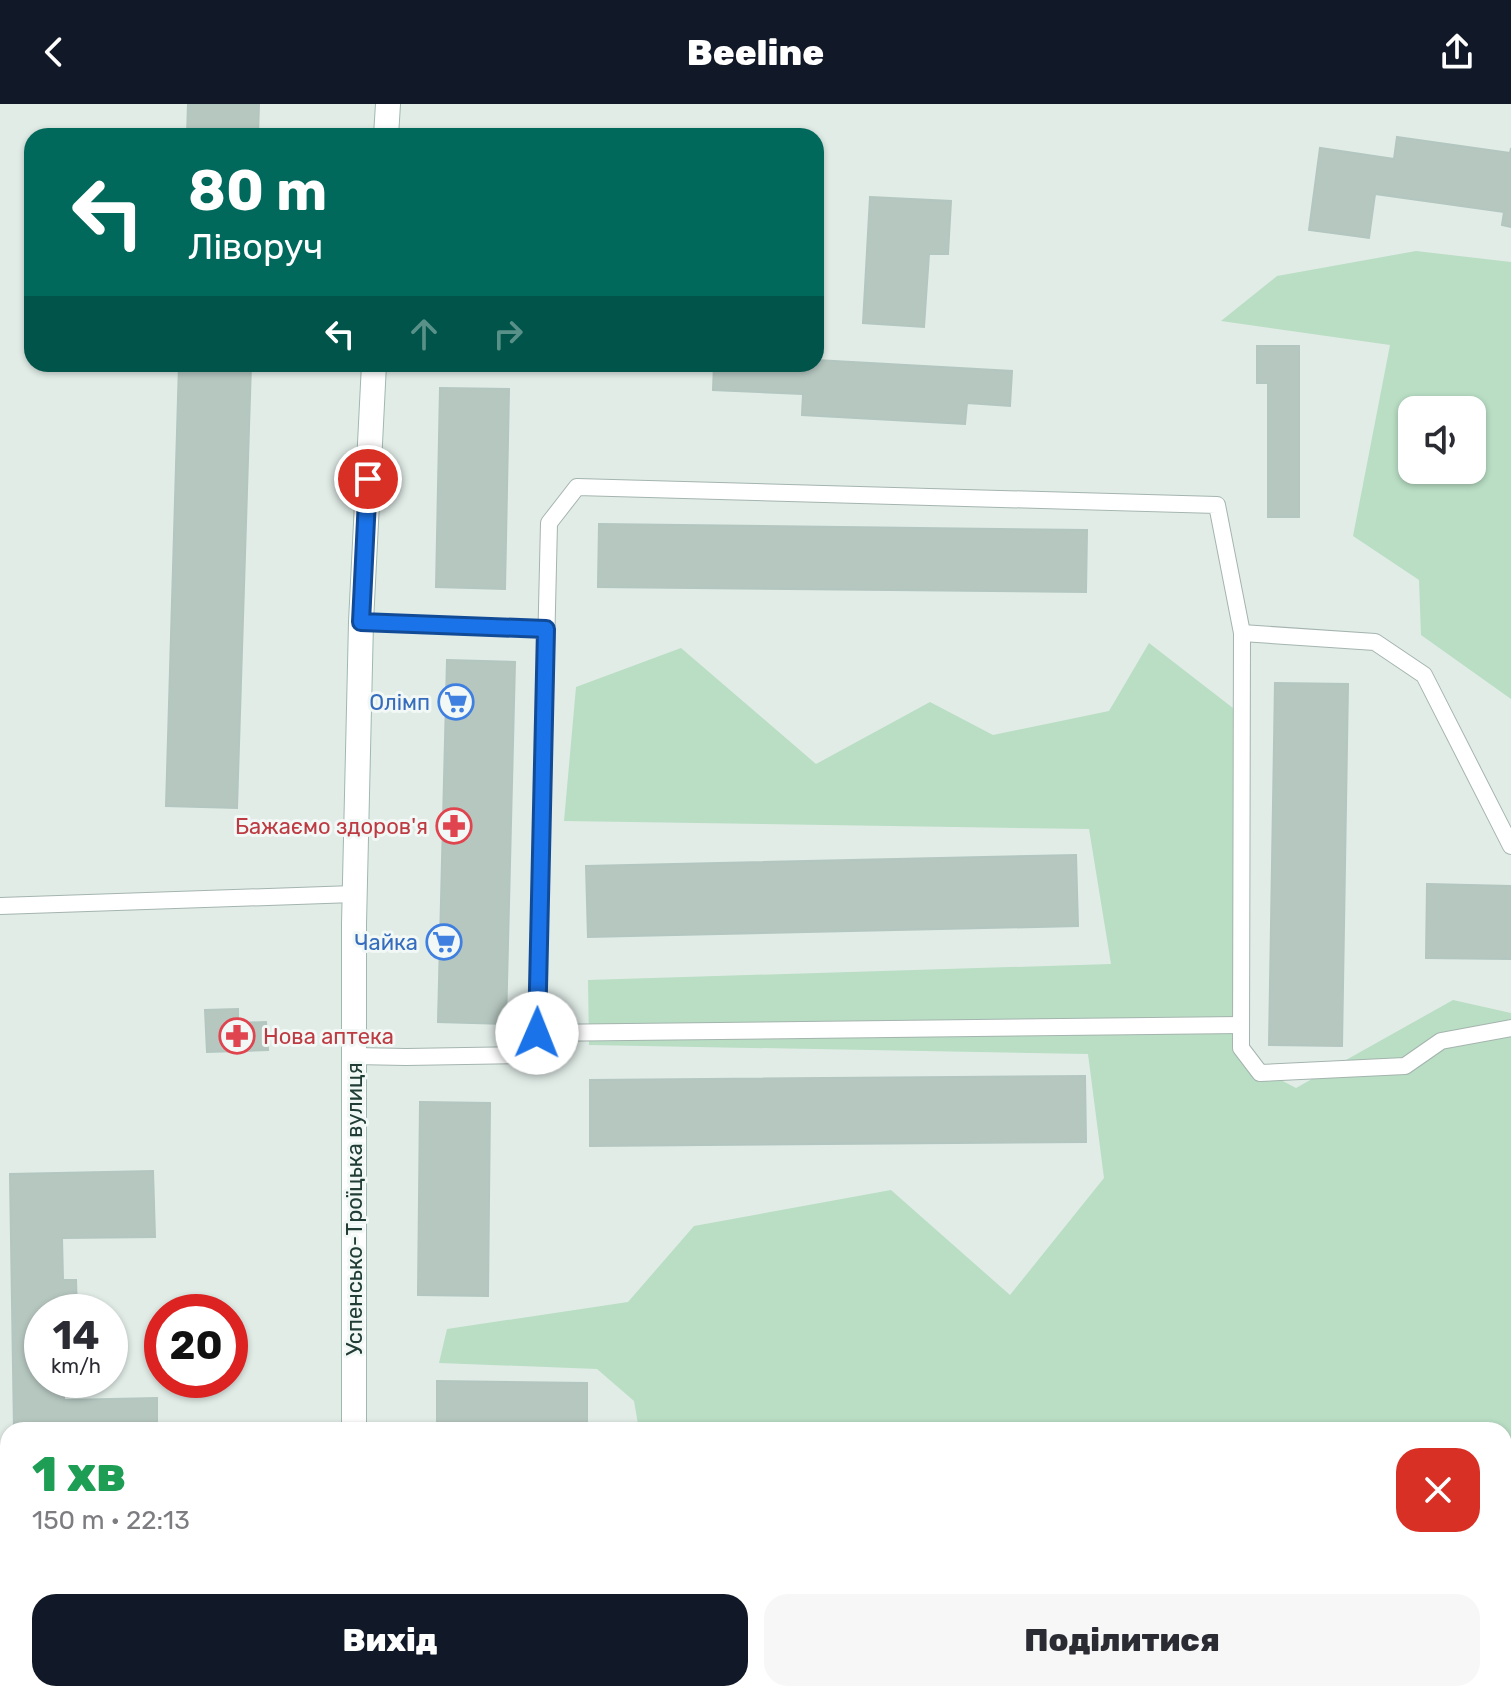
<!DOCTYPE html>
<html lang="uk">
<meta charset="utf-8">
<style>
body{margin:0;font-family:Rubik,sans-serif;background:#f7f7f7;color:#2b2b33;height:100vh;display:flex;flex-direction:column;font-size:30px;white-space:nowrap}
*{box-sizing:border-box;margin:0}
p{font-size:26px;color:#7c7c81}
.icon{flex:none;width:44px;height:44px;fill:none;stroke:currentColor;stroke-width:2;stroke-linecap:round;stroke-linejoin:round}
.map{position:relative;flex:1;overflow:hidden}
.drawer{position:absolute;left:0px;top:1318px;width:1512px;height:280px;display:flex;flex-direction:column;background:#fff;border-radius:24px 24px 0 0;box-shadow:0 2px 6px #0004}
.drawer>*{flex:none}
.hud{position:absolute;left:24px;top:24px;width:800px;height:244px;border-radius:24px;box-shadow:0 2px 6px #0004;background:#00695c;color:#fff;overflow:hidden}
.fabs{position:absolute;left:1398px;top:292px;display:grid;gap:16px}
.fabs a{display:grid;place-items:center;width:88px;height:88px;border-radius:16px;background:#fff;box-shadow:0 2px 6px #0004;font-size:40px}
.speed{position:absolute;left:24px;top:1190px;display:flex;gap:16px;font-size:40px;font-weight:700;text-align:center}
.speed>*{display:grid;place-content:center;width:104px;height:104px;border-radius:50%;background:#fff;box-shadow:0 2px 6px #0004;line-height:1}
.speed small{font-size:20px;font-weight:400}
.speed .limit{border:12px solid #d22;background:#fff;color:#111}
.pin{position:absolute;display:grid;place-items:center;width:68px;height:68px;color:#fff;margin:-34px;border:4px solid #fff;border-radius:50%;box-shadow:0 2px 8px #0007}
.me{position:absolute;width:88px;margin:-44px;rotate:1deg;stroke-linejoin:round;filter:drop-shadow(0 0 6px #0008)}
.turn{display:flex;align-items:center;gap:28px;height:168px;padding:0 32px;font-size:36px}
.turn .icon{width:104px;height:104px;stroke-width:2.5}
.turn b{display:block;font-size:56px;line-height:68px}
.lanes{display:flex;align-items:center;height:76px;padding:0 32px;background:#0003;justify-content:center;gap:40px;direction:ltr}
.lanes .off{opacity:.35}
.round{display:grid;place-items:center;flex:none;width:84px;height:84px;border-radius:24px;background:#f7f7f7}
.overview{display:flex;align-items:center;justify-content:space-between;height:136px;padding:0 32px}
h1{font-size:48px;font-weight:800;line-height:60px;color:#1e9e55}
.primary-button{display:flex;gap:16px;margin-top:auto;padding:16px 32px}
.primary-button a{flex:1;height:92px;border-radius:24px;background:#111827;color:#fff;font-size:32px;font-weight:800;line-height:92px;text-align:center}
.primary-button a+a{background:#f7f7f7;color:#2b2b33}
header{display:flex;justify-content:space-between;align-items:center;height:104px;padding:0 32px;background:#111827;color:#fff;font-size:36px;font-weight:800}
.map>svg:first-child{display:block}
.green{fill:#b9dec4;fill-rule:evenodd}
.building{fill:#b6c7c0;stroke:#b3c6bf;stroke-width:2}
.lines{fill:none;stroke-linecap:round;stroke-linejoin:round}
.service-casing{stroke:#a4b4ae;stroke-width:18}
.secondary-casing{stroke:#9fb8b0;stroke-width:26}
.service{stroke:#fff;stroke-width:16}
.secondary{stroke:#fff;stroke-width:24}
.route-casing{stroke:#114b97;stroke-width:20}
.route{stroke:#1a73e8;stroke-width:14}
.labels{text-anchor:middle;stroke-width:6;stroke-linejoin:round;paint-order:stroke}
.shop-label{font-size:22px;fill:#366cbe;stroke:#f1f8f5;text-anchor:end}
.health-label{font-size:22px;fill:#be3a42;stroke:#f1f8f5;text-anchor:end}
.street-label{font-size:22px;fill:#213d36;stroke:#f1f8f5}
</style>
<header><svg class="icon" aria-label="back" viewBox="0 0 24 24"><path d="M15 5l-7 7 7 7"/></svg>Beeline<svg class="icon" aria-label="share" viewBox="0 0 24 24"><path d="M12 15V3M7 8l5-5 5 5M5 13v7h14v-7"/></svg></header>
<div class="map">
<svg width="1511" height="1598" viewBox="0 0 1511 1598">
<rect width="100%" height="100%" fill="#e1ece7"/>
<g class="green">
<path d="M1416,147L1511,158V595L1421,531L1419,476L1353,432L1390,241L1221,217L1277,172ZM1412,306H1472V366H1412Z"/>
<path d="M1149,539L1242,611L1245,957L1296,984L1453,896L1511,909V1598H609L610,1590H1504V1326H639L634,1297L597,1265L439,1259L447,1225L628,1198L694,1122L891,1086L1010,1191L1104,1074L1088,950L589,941L588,876L1111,860L1089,725L564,717L576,583L681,544L816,660L930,598L993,631L1109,607Z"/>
<path d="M444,1590H552L578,1598H444Z"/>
</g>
<g class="building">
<path d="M188,0H259L258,32H187Z"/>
<rect x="486" y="27" width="94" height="5"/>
<path d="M1397,33L1510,49L1511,44V123L1502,121L1504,108L1375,90L1369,134L1309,126L1320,44L1394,55Z"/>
<path d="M870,93L951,97L948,150H929L924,223L863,219Z"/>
<path d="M1257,242H1299V413H1268V279H1257Z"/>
<path d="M816,256L1012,267L1010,302L967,299L965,320L802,311L803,290L713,286L714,260H816Z"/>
<path d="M179,260H251L237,704L166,702Z"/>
<path d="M440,284L509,285L505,485L436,483Z"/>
<path d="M599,420L1087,426L1086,488L598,483Z"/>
<path d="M447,556L515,558L506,920L438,918Z"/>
<path d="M1275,579L1348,580L1342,942L1269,941Z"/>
<path d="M1076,751L1078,822L588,833L586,762Z"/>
<path d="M1427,780L1511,782V855L1426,854Z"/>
<path d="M238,905V919L266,918L268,946L207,948L205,906Z"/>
<path d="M1085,972L1086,1038L590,1042V976Z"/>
<path d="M420,998L490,999L488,1192L418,1191Z"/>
<path d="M153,1067L155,1133L62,1134L63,1176H76L77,1208H42V1276H64V1296L157,1294V1326H14L10,1070Z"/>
<path d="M437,1277L587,1279V1326H437Z"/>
<rect x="115" y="1590" width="75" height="8"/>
</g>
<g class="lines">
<defs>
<g id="service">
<path d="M361,518L546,525"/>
<path d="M1242,529L1375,538L1424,571L1511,742"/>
<path d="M0,802L354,790"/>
<path d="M537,929L1241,921"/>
<path d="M354,952L406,953L522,951L537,929L549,419L577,383L1217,401L1242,529L1241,944L1260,969L1405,962L1441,937L1511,924"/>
<path d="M0,1472H8"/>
</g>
<g id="secondary">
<path d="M386,32L388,0"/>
<path d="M354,1326V820L361,518L374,260"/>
<path d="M353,1598V1590"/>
</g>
</defs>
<use href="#service" class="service-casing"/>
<use href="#secondary" class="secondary-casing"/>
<use href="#service" class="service"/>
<use href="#secondary" class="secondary"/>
</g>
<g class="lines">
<defs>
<path id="route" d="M368,375L361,518L546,525L537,929"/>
</defs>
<use href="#route" class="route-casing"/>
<use href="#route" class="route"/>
</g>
<defs>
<symbol id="supermarket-ring" viewBox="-11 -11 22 22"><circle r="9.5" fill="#f1f8f5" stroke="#3f7fe0" stroke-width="1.5"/><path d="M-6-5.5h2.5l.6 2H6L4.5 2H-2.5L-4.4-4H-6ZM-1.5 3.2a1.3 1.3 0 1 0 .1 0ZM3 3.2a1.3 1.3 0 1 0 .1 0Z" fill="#3f7fe0"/></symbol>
<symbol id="pharmacy-ring" viewBox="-11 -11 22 22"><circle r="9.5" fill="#f1f8f5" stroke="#e0444e" stroke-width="1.5"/><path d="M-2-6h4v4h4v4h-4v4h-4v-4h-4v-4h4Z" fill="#e0444e"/></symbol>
</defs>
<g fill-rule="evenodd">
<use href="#supermarket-ring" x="436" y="578" width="40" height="40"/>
<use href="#pharmacy-ring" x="434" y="702" width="40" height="40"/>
<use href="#supermarket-ring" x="424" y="818" width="40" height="40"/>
<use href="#pharmacy-ring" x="217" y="912" width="40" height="40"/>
</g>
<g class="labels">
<g class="shop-label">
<text x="430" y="606">Олімп</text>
<text x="418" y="846">Чайка</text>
</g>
<g class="health-label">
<text x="428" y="730">Бажаємо здоров'я</text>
<text x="263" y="940" text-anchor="start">Нова аптека</text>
</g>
<g class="street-label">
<text transform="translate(354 1105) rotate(-90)" y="8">Успенсько-Троїцька вулиця</text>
</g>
</g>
</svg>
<div class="fabs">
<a><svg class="icon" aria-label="sound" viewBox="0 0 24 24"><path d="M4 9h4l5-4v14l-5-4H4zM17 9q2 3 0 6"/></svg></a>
</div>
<div class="speed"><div>14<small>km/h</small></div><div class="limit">20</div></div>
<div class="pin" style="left:368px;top:375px;background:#d93025"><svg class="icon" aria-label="arrive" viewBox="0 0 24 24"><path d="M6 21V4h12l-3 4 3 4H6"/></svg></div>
<svg class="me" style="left:537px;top:929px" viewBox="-20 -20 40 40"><circle r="19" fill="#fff"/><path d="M0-13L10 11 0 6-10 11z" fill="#1a73e8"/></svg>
<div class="hud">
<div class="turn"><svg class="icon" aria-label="left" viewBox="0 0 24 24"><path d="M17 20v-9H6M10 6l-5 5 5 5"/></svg><div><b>80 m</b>Ліворуч</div></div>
<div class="lanes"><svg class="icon" aria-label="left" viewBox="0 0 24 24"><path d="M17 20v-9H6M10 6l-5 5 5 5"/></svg><svg class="icon off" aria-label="ahead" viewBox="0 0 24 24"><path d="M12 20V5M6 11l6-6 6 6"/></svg><svg class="icon off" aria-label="right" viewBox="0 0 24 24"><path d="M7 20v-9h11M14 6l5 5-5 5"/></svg></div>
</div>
<section class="drawer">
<div class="overview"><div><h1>1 хв</h1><p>150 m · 22:13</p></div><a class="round" style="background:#d93025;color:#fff"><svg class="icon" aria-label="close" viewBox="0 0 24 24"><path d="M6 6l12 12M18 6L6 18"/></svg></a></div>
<div class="primary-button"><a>Вихід</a><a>Поділитися</a></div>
</section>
</div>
